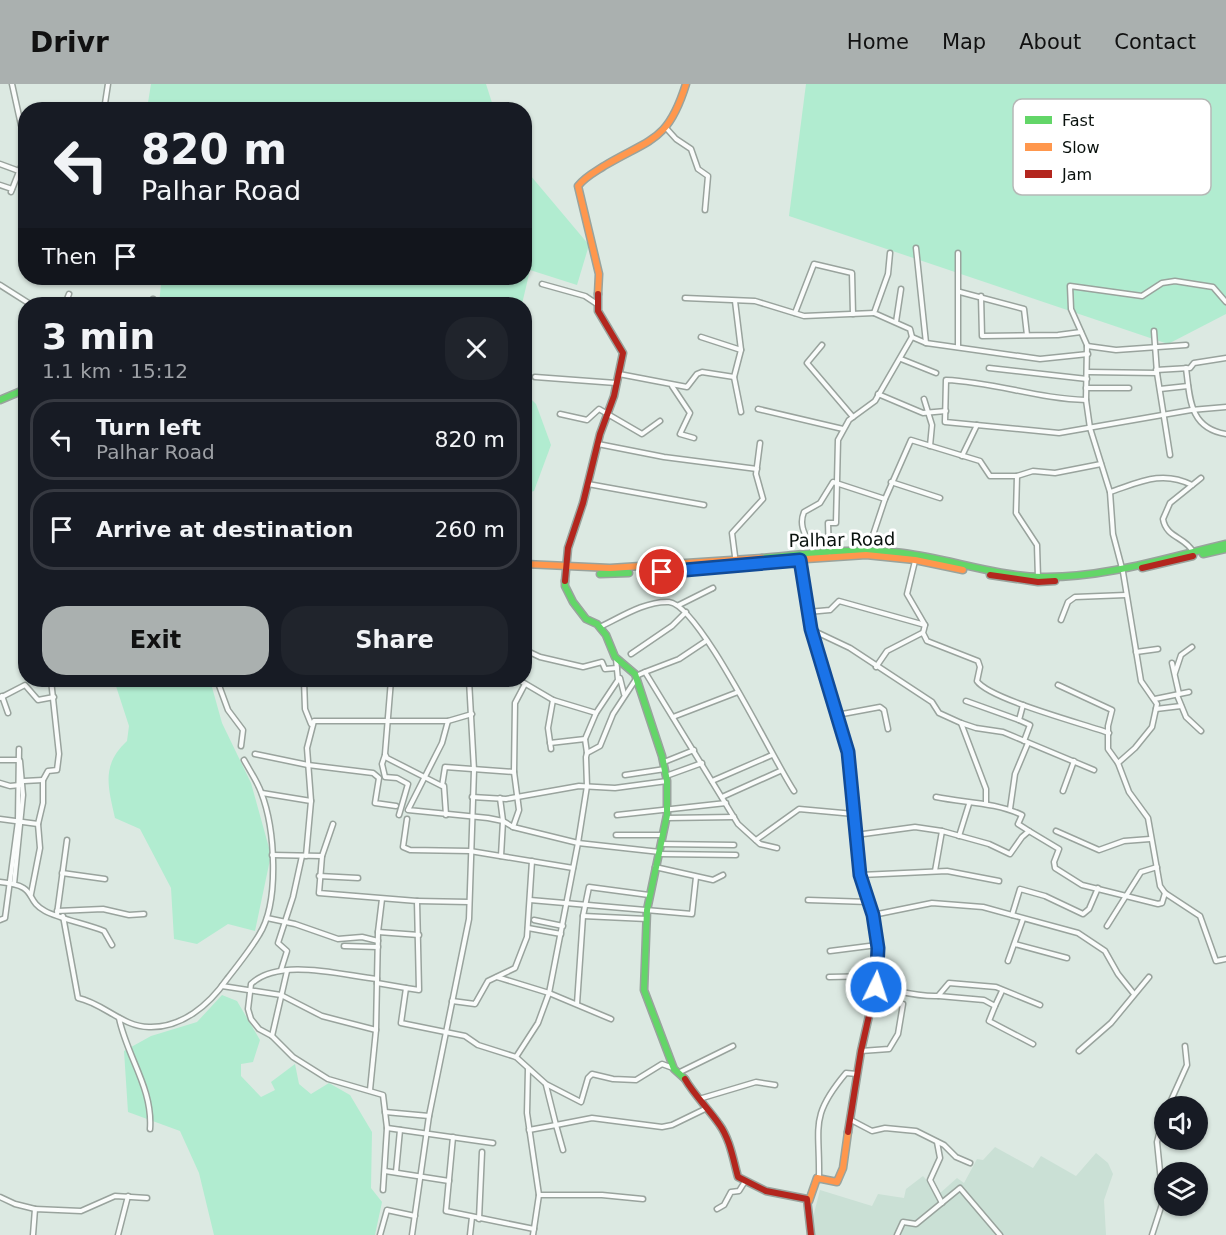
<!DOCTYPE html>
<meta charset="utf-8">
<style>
body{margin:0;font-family:"DejaVu Sans",sans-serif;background:#20242c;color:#f1f3f6;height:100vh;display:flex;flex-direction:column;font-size:22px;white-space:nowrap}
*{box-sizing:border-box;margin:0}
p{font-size:20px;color:#9ea1a6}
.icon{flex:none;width:33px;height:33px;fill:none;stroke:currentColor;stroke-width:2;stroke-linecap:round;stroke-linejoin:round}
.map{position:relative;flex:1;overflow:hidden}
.panel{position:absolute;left:18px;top:213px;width:514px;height:390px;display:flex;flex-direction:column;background:#171b24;border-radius:24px;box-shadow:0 2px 4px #0004}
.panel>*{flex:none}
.banner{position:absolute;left:18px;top:18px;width:514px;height:183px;border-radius:24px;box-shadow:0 2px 4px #0004;background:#171b24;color:#f1f3f6;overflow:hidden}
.controls{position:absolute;left:1154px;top:1012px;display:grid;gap:12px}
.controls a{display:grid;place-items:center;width:54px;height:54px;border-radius:50%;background:#171b24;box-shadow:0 2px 4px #0004;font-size:30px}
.pin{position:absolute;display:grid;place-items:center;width:51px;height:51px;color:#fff;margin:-26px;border:3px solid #fff;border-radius:50%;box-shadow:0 2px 6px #0007}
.me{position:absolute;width:66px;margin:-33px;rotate:4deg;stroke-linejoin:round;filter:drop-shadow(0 0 4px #0008)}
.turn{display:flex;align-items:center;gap:21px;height:126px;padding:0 24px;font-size:27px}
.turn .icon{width:78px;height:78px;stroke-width:2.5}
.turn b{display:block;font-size:42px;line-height:51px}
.then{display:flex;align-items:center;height:57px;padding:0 24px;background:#0003;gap:12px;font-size:22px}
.round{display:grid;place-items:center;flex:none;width:63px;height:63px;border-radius:24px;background:#20242c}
.headline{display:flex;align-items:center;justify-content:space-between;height:102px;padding:0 24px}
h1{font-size:36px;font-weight:800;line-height:45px}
.primary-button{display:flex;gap:12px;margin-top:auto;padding:12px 24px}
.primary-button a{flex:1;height:69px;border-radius:24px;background:#aab0af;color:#111;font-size:24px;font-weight:800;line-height:69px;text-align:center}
.primary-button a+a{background:#20242c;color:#f1f3f6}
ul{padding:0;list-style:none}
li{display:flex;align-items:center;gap:18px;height:81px;margin:0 12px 9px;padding:0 12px;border:3px solid #363941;border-radius:24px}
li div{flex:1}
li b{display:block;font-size:22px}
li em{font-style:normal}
header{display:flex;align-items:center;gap:36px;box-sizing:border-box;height:84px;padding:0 30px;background:#aab0af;color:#111}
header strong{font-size:28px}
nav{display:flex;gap:33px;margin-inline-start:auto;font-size:21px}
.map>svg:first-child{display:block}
.built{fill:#cae0d5}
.green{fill:#b1ecd0}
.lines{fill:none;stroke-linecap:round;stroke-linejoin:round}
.street-casing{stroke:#99a39d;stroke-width:7}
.fast-casing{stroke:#99a39d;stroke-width:9}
.slow-casing{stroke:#99a39d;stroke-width:9}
.jam-casing{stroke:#99a39d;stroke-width:9}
.street{stroke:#fafcfb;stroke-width:4}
.fast{stroke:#63d668;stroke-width:6}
.slow{stroke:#ff974d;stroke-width:6}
.jam{stroke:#b3261e;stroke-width:6}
.route-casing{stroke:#114b97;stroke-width:15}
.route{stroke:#1a73e8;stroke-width:10}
.labels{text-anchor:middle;stroke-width:6;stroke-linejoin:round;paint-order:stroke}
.street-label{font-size:18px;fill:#09110d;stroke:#fff}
.key{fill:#fff;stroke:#b5b8b6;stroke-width:1.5}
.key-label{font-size:16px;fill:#09110d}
</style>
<header>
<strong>Drivr</strong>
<nav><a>Home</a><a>Map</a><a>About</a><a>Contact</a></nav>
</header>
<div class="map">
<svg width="1226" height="1151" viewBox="0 0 1226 1151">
<rect width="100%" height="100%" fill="#dce9e2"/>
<path class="built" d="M995,1063L1033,1084L1041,1072L1076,1092L1096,1069L1108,1079L1113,1090L1104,1116L1106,1151H814L812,1149V1137L820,1106L872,1122L878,1110L904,1114L906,1105L923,1092L939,1110L957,1094L964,1099L977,1075L983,1076Z"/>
<g class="green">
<path d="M151,0H486L494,25H147Z"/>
<path d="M806,0H1226V230L1168,260L789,132Z"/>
<path d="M525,85L589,161L577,201L530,186L522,220H159L161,200L159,194H525Z"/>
<path d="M525,309L536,320L551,361L534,407L525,410Z"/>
<path d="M114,596H210L222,639L251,699L271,771L255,847L228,840L197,860L174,855L171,804L140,745L115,734C108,703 101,681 127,657L129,642Z"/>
<path d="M222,911L237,917L260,956L253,978L241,980V992L261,1013L275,1006L271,998L295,980L299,1000L311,1010L329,999L350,1011L372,1048L371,1104L382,1118L375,1151H214L199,1089L180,1047L128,1028L124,967L151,952L197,938Z"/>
</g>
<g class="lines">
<defs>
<g id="street">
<path d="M12,0L21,41L26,51"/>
<path d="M104,26L108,0"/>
<path d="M667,45L676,55L691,65L698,85L708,92L705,126"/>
<path d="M0,80L19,87"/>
<path d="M0,101L12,105"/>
<path d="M11,108L26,70"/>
<path d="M916,164L926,259"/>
<path d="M890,169L888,190L874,229L910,245L912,253"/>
<path d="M542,200L585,212L597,220"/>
<path d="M0,201L30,220"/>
<path d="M960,208L1024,225L1027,251"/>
<path d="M981,212L982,252L1058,251L1081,248"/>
<path d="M685,214L755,217L804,232L874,229"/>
<path d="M65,220L69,210"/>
<path d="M152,220L153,215"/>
<path d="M795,229L814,180L852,189L853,230"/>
<path d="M896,238L901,205"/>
<path d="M701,253L741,266"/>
<path d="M822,261L807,279L853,333"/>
<path d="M1087,262L1116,266L1186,261"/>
<path d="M958,263V169"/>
<path d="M901,275L936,289"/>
<path d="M989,284L1087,295"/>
<path d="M1186,284C1190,314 1189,344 1226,350"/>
<path d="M1156,286L1190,284L1194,279L1226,274"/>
<path d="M1088,288L1157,289L1154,247"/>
<path d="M1157,289L1170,371"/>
<path d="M619,290L687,303L697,290L702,288L734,293L741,266L735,217"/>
<path d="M535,293L616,299"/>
<path d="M734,293L741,328"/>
<path d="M672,302L690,329L680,350L694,354"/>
<path d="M1086,304H1129"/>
<path d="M1160,305L1188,302"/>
<path d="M878,310L923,329L946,327"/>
<path d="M924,315L932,341L930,362"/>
<path d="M1086,316C1039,315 994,298 946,296L945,338L1059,349L1191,326L1226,323"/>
<path d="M758,325L843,345"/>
<path d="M560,330L587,336L599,325L642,350L660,337"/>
<path d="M23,357L26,343"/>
<path d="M598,360L664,373L757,385"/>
<path d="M962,372L977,341"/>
<path d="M1017,392L1016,429L1037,461L1038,494"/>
<path d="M891,398L940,414"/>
<path d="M588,400L704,421"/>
<path d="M1110,408C1140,398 1162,386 1192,401"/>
<path d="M885,415L911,356L980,377L990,392H1017L1033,387L1055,389L1101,380"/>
<path d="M1193,468C1186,453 1166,454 1163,435L1170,419L1201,394"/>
<path d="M829,469L828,439H836L838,356L849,336L875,317L912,253L926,259L1040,275L1088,270"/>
<path d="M814,470C810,456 797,445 804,428L820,419L833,398L885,415L867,469"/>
<path d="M915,477L907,510L925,541L923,549L927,557L978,577L980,583L977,597C989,615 1084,640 1109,649"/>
<path d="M736,480L732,449L763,415L756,390L760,359"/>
<path d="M679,521L713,504"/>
<path d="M808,528L830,526L839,517L925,541"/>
<path d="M1061,536L1068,518L1075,513L1126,511"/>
<path d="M600,543C621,533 645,517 669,518C700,521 773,676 794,707"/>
<path d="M812,546L850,564L932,618L939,629L961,639L976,644L1003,648L1094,686"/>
<path d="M525,566L540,573L583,583L602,578L605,585L617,584"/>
<path d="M1136,568L1158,565"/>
<path d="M631,570L672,542L686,528"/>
<path d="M1172,579L1179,610"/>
<path d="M876,583L887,567L922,549"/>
<path d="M645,588L679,575L706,557"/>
<path d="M1175,589L1181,571L1192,563"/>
<path d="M636,592L645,588L738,740L760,760L777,764"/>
<path d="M620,594L624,610"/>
<path d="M217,596L228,626L243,646L241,662"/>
<path d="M304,596L305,625L311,640"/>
<path d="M391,596L385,670L387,674L442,702L445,683L514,688"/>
<path d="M519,596L553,616L596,629L618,596L616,575"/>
<path d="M1058,601L1112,626L1108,642V665L1118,679L1129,708L1148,734L1160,802L1165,809L1200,832L1216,877L1226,875"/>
<path d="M1177,611L1186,633L1201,647"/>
<path d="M2,612L8,629"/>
<path d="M0,614L25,601L38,616L54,613"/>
<path d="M1155,615L1189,608"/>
<path d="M966,617L1019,636"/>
<path d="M1023,621L1019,636L1030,641L1024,657"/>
<path d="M1156,625L1181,622"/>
<path d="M837,631L880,623L884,626L888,645"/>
<path d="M673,633L738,608"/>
<path d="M448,637L442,659L408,726L488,734L503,737L513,743L578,759L660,768"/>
<path d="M961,639L986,705V720"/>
<path d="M585,655L587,669"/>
<path d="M550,659L585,655L596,629"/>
<path d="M551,665L548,644L553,616"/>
<path d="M255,670L308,681L373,689L379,694L375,719L396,722"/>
<path d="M385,671L382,680L385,693L397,694L408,700L399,731"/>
<path d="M0,676H19"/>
<path d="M664,678L694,666"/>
<path d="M1118,679L1135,664L1152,643L1157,620L1141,597L1123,488L1113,450L1110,408L1090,344L1086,316L1087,261L1071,225L1070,202L1142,212L1162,199L1175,197L1213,203L1226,218"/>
<path d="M625,691L665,685"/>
<path d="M666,692L702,679"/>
<path d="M24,697L43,696"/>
<path d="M712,697L772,671"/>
<path d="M0,699L10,702L20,701"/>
<path d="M444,702L446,731"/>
<path d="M1063,707L1074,677"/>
<path d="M262,709L311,717"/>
<path d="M472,713L506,715L579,702L615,704L667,697"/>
<path d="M722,713L780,687"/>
<path d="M936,713C965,719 995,718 1022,731L1018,740L1029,747"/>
<path d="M500,714L503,737L501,772"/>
<path d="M1010,725L1015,690L1028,659"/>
<path d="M617,731L726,719"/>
<path d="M667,734L734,733"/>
<path d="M0,735L38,740"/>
<path d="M407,735L403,763L410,766L470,767L573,784"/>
<path d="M333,740L322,772L319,809L417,817L419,906L406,904L401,939L465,952L478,961L516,973L546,1000L581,1018L588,994L592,990L613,995L636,996L662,980L673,984"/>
<path d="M513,743L519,726L514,688L515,619L525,600"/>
<path d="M1056,747L1099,766L1124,757L1150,755"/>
<path d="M616,751H663"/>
<path d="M856,751L915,743L942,747"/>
<path d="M959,752L969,720"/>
<path d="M756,756L799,725L854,730"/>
<path d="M661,760L734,761"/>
<path d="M660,770L736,771"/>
<path d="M272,771L322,772"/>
<path d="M306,772L311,717L307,664L314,637H448L472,630"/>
<path d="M655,783L713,796L723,791"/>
<path d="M935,787L942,747L989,760L1010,770L1022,753L1029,747L1059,765L1054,778L1055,784L1082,801L1158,820L1162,819L1165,809"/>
<path d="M62,789L105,795"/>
<path d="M861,791L947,787L999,797"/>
<path d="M319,792L358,794"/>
<path d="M0,798C40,802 23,815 45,827C60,835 87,840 104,847L112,861"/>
<path d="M14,800L23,711L20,677"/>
<path d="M31,810L40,764L38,740L43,719V696L48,687L57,686L59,670L51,596"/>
<path d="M530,816L692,830L696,793"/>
<path d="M808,816L869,818"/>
<path d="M417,817L469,818"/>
<path d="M57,827L103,825L129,831L144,830"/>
<path d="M57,830L67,756"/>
<path d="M873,831L932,819L983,823L1078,849L1105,867L1118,890L1134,910"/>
<path d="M1012,831L1020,805L1045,812L1083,830L1089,825L1098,804"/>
<path d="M63,832L78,914C103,919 123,943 149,943C182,944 209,921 227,895C238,881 250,866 259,851C280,818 275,744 261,708C257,697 250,687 244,676"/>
<path d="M583,832L647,835"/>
<path d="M267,834L295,840L338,855L362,853L378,857"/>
<path d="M0,836L5,834L18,737L19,665"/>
<path d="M534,836L563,842"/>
<path d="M1107,842L1141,788L1157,783"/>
<path d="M528,844L561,850"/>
<path d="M378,848L419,851"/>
<path d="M1015,860L1067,874"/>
<path d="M344,862L378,863"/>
<path d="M830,867L877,861"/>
<path d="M1008,877L1023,835"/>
<path d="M281,886L287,867L278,859L293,813L302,772"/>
<path d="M497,893L549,909L611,935"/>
<path d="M829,893L878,892"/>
<path d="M377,895C341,891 279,873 251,900L248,925L251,935L259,945L272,952L293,973L328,995L383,1011L387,1044L383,1106"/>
<path d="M377,899L406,904"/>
<path d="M222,902L281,911L322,932L376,946L378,848L382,815"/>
<path d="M876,903C897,906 916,913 938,912L949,899L996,903L1040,921"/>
<path d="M939,912L984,916L995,922L989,937L1033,960"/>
<path d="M452,917L475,920L488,897L515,884L527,853L532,777"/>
<path d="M577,920L583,832L589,803L649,811"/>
<path d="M995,922L1002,907"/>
<path d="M119,934C127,973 153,1004 150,1045"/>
<path d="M272,952L287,887"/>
<path d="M861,967L889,965L898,950L903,920L873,918"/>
<path d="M1079,967L1111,939L1149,893"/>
<path d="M516,973L538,939L549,909L578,759L587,702L586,673L587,669L600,662L613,630L636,595"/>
<path d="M528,985L527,1029L539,1111H602L643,1115"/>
<path d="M678,989L733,962"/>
<path d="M546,1001L556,1041L592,1034L662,1043L672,1041L705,1025"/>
<path d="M370,1006L376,946"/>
<path d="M699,1015L756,998L775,1001"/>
<path d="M1168,1023L1187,981L1185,962"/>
<path d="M385,1028L429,1032"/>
<path d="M851,1036L872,1047L885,1044L916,1047L944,1061L956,1073L970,1079"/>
<path d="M387,1044L493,1059"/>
<path d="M529,1046L556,1041L563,1066"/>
<path d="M453,1053L446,1127L534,1145"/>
<path d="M937,1058L940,1074L930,1096L942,1119"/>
<path d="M385,1087L449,1097"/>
<path d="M396,1088L400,1046"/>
<path d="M819,1094C820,1042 809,1033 846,989L857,990"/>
<path d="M0,1113L15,1120L35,1125"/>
<path d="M717,1125L724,1121L731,1108L739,1107L744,1099"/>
<path d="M479,1135L482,1068"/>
<path d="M33,1151L35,1125L81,1127L115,1112L147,1114"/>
<path d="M118,1151L128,1112"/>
<path d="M380,1151L387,1126L415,1132"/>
<path d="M412,1151L429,1032L469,835L474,686L469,596"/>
<path d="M470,1151L472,1133"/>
<path d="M533,1151L539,1111"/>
<path d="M897,1151L903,1138L916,1140L960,1104L1000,1151"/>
<path d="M1152,1151L1163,1117L1157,1058L1164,1030"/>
</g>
<g id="fast">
<path d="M0,316L26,305"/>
<path d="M1203,470L1226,465"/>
<path d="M762,474C808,470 857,463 903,469C950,475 995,492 1042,493C1105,494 1166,474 1226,460"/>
<path d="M800,476L811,545L848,668L860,791L874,835"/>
<path d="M600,490L629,489"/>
<path d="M565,497V502L573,518L586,535L597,540L606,551L615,573L635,590L662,672L667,697V731L647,826L644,906L674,985L685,995"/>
</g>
<g id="slow">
<path d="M598,210L599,190L578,102C585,93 595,88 604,82C651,54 668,58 686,0"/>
<path d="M746,479L866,471L915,476L963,486"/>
<path d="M525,480L610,484L762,474"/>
<path d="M645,489L674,487"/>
<path d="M809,1117L817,1094L837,1098L843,1084L848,1048"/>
</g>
<g id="jam">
<path d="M1142,484L1193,472"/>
<path d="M990,491L1038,498L1055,497"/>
<path d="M565,497L568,464L583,419L600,350L614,312L623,269L598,227V210"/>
<path d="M685,995C695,1012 708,1024 719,1040C730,1055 733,1075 738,1093L766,1107L807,1115L811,1151"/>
<path d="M848,1048L861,967L878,892V864L874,835"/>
</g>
</defs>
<use href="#street" class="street-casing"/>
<use href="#fast" class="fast-casing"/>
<use href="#slow" class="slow-casing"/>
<use href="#jam" class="jam-casing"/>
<use href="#street" class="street"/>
<use href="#fast" class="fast"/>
<use href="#slow" class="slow"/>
<use href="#jam" class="jam"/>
</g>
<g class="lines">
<defs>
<path id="route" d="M662,488L800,476L811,545L848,668L860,791L873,831L878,864L876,903"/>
</defs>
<use href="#route" class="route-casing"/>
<use href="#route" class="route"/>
</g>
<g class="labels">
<g class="street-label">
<text transform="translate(842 456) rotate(-1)" y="6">Palhar Road</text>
</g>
</g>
<rect x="1013" y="15" width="198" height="96" rx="9" class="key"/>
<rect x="1025" y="32" width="27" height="8" fill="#63d668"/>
<rect x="1025" y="59" width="27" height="8" fill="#ff974d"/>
<rect x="1025" y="86" width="27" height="8" fill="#b3261e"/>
<g class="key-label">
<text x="1062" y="42">Fast</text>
<text x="1062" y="69">Slow</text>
<text x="1062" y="96">Jam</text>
</g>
</svg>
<div class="controls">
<a><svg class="icon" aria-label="sound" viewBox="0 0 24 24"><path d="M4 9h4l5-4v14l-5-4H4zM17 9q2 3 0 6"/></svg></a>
<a><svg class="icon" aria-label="layers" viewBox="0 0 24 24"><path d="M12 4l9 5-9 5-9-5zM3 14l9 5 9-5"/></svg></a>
</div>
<div class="pin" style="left:662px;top:488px;background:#d93025"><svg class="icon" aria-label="arrive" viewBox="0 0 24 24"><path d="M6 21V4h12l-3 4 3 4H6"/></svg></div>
<svg class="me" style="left:876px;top:903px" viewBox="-20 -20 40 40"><circle r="17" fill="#1a73e8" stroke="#fff" stroke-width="3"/><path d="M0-11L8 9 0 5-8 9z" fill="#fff"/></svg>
<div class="banner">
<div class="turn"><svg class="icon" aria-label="left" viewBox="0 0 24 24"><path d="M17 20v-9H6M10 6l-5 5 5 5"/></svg><div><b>820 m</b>Palhar Road</div></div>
<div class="then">Then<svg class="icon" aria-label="arrive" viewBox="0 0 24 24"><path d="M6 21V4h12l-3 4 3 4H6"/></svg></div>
</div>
<section class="panel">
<div class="headline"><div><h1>3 min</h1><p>1.1 km · 15:12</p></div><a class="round"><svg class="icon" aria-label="close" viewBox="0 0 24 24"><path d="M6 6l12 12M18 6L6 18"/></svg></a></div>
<ul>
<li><svg class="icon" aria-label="left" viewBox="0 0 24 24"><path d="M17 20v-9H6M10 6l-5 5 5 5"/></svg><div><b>Turn left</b><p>Palhar Road</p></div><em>820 m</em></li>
<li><svg class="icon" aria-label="arrive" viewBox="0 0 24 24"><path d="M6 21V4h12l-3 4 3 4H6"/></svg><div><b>Arrive at destination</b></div><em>260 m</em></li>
</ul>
<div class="primary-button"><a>Exit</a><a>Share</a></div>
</section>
</div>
